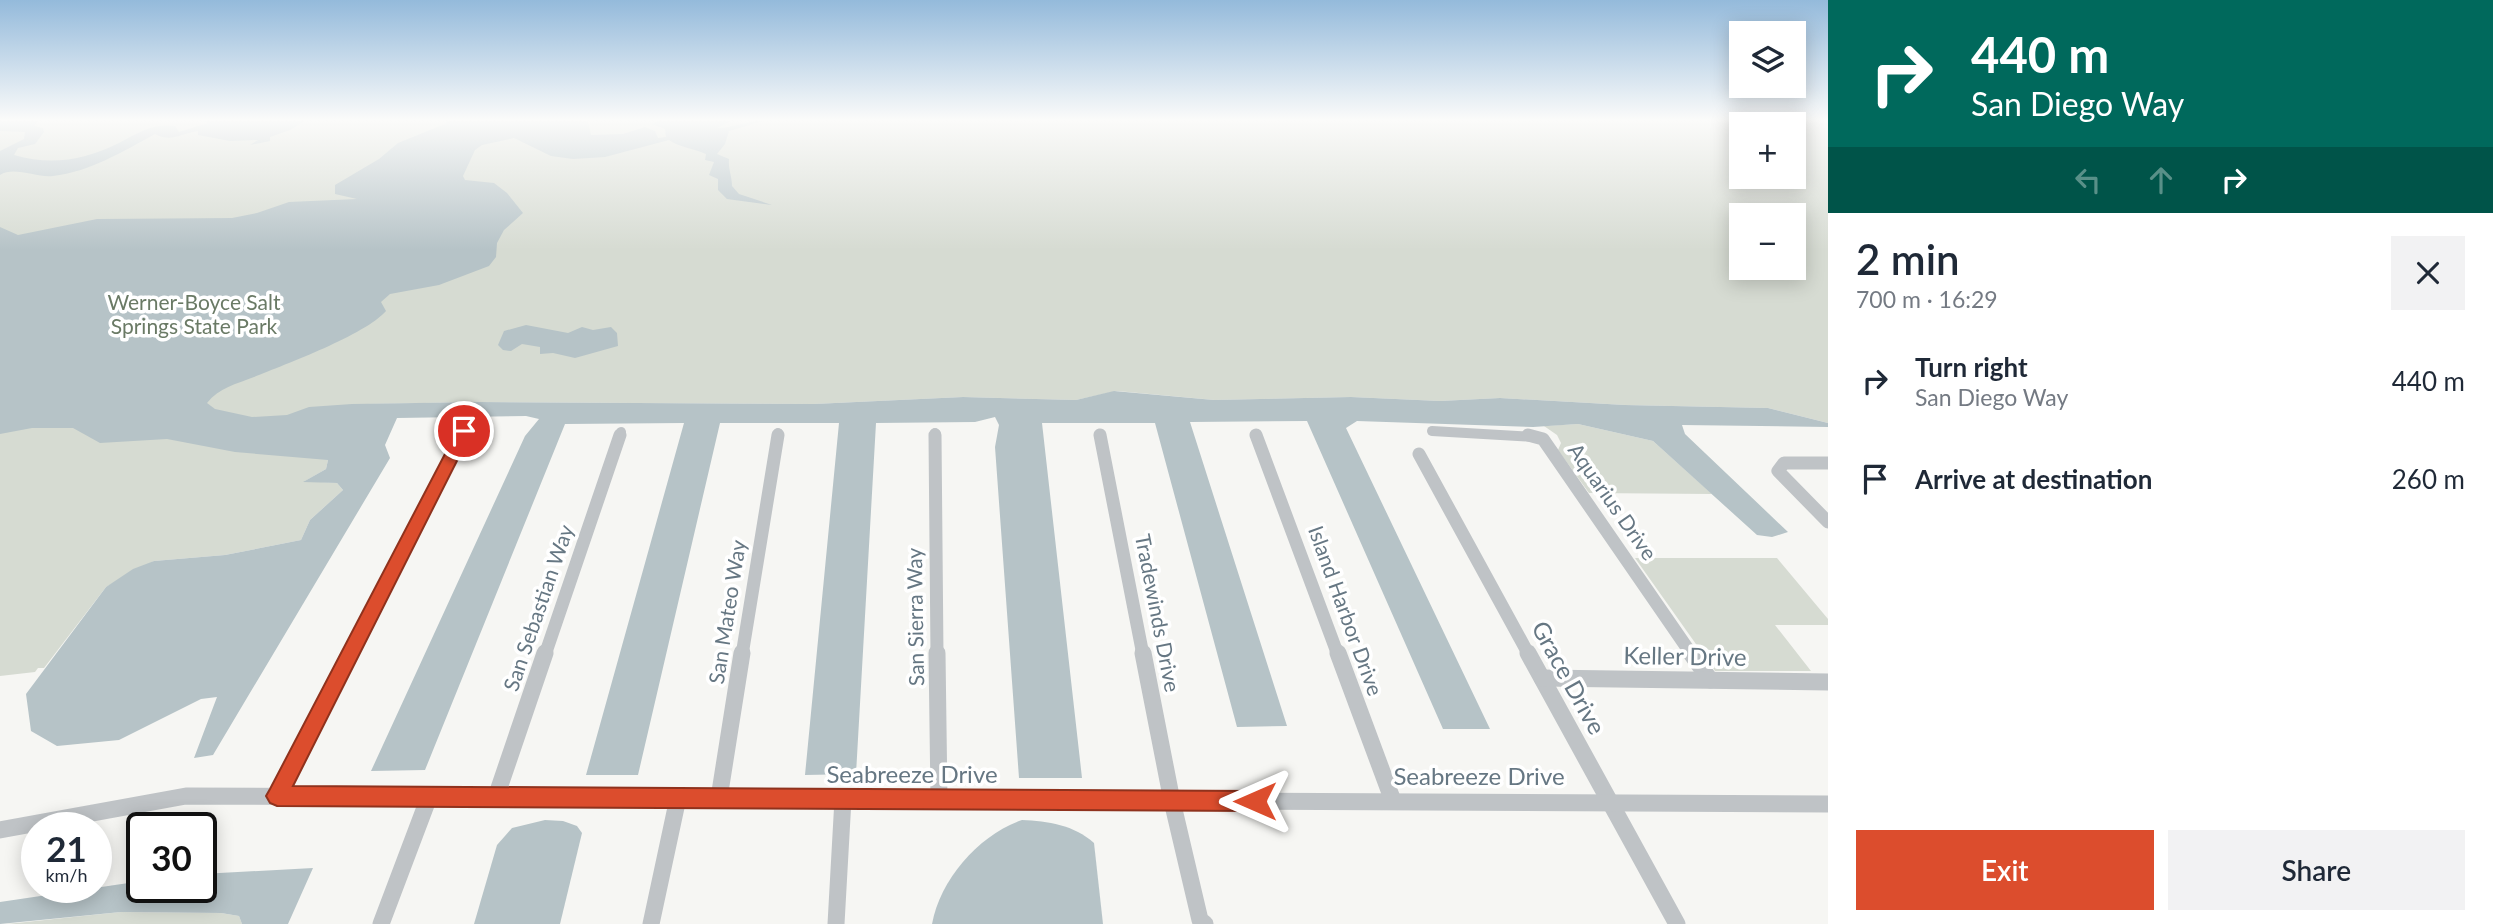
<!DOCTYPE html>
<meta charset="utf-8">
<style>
body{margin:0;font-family:Lato,sans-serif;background:#f2f2f3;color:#1f2937;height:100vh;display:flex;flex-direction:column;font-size:26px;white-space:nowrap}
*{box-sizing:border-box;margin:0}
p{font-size:23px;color:#747a83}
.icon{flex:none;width:38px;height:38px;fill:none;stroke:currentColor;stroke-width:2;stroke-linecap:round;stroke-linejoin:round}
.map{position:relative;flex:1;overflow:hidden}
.sheet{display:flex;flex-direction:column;background:#fff;width:665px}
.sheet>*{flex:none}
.hud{background:#00695c;color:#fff;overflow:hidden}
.fabs{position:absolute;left:1729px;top:21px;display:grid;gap:14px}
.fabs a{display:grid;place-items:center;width:77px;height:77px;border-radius:0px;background:#fff;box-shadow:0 4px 18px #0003;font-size:35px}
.speed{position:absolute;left:21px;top:812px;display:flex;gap:14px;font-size:35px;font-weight:700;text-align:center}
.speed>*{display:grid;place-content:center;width:91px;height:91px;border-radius:50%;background:#fff;box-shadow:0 4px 18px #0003;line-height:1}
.speed small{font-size:18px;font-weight:400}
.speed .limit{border:4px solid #111;border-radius:10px;background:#fff;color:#111}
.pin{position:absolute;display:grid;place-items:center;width:60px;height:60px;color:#fff;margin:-30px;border:4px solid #fff;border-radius:50%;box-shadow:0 2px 7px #0007}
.me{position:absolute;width:77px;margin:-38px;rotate:270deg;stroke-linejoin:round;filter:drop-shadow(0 0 5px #0008)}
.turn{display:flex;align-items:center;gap:24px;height:147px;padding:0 28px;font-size:32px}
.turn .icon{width:91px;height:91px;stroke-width:2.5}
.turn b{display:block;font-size:49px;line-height:60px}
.lanes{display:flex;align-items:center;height:66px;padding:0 28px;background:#0003;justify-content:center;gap:35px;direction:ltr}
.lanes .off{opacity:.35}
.round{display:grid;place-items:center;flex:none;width:74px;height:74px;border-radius:0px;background:#f2f2f3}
.headline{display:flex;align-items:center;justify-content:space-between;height:119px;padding:0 28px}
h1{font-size:42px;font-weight:600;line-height:52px}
.action{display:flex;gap:14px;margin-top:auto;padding:14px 28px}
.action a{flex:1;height:80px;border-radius:0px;background:#dc4d2d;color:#fff;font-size:28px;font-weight:600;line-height:80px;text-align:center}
.action a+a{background:#f2f2f3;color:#1f2937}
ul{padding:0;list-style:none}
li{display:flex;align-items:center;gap:21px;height:98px;padding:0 28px}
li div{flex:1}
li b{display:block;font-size:26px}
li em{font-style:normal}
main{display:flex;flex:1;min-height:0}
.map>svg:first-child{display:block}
.green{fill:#d6dbd2;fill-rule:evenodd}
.water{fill:#b6c3c7}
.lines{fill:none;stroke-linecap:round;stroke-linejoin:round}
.minor-far2{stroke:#bfc3c6;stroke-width:10}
.minor-far1{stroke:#bfc3c6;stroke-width:13}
.minor{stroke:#bfc3c6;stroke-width:17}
.route{fill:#dc4d2d;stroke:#8f321d;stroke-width:2}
.labels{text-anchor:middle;stroke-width:7;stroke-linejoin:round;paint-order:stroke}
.park-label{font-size:21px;fill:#6a7a65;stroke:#fff}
.street-label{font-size:21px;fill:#667783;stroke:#fff}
.near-street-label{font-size:24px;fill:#667783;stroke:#fff}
</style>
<main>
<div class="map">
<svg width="1828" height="924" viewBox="0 0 1828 924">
<rect width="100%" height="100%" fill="#f6f6f3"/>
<g class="green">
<path d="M0,121H1828V423L1768,408L1625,405L1500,398L1440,401L1351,397L1214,400L1117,391L1076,400L963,397L814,404L479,402L367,404L328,460L326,469L305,481L337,483L343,490L310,520L301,540L225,555L154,561L106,587L44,668H38L35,672L0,676ZM1741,124H1794V177H1741ZM1741,215H1794V268H1741Z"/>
<path d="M1578,424L1653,441L1712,494L1589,493L1558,450L1561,443L1557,435L1544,426Z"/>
<path d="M1635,558H1777L1828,619V625H1775L1811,671H1715Z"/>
<path d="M121,912L221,913L239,916L242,924H7Z"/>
</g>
<g class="water">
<path d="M0,121H38L34,126L43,128L44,132L35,144L18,148L14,155C52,166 84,160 119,143C138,133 152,123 175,126L179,132L208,123L203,121H305L290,130L270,137V141L250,145L258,140L230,141L198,135V131C182,133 171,143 155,134C124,151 89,172 53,176C37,178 14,166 0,175V151L24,139L25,132L0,131Z"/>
<path d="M447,121H588L591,135L623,134L645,127L655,131L658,138L666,137L665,129L652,124L658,121H731L717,128C734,128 745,121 763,121L729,131L725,144L717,154L729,159C728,169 732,176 732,186L739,194L772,205L727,199L718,190V179L709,175L714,162L705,160L706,154C695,149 676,146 669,140L605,157L573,159L551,156L514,138L482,145L475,150L463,176L465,180L494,183L507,193L523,213L504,230L497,243L496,257L489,266L439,285L390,294L381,302L386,311C365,335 286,364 254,377C236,384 219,388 207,403L215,409L252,417L287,415L309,407L352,404L479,402L814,404L963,397L1076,400L1114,391L1214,400L1351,397L1440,401L1500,398L1625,405L1768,408L1828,423V427L1682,425L1685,434L1788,532L1772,537L1757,535L1653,441L1578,424L1533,427L1357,421L1346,428L1490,729H1443L1307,421L1190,422L1287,726L1237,727L1155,423H1042L1082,778H1019L995,447L999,425L995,417L975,422L876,423L856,774L805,775L839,423H720L638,775H586L684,423L565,424L425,770L371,771L525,436L539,419L526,416L397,418L385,445L390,458L213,755L194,758L217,697L201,699L119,740L57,746L31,731L26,694L106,587L133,569L154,561L225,555L301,540L310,520L343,490L337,483L303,482L326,469L328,460L235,452L167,439L100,443L73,428H32L0,434V227L18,235L97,219L232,218L257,213L289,202L357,199L335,194V185L379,159L398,143L445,124Z"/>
<path d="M526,325L568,333L582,327L593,330L611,327L617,333L618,346L575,358L553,353L540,354V347L522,344L511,351L503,350L498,345L504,331Z"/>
<path d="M545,820L563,821L577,826L582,833L560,924H474L497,845L512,828Z"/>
<path d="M1022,820C1048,821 1074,825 1094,843L1103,924H932C940,879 980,834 1022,820Z"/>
<path d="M313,868L288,924H242L239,916L221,913L121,912L0,924V902L142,881V887H201V874Z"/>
</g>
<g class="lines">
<g class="minor-far2">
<path d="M1432,431L1535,437"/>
<path d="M935,433V437"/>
<path d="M1100,434L1101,437"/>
<path d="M461,437L464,431"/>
<path d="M619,437L621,432"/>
<path d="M777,437L778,433"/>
</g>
<g class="minor-far1">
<path d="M935,435L937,655"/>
<path d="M1100,435L1143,655"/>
<path d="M1256,435L1338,655"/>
<path d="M1528,435L1543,439L1692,655"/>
<path d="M1419,454L1529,655"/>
<path d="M1828,463H1784L1778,471L1828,522"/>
<path d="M349,655L462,435"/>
<path d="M545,655L620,435"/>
<path d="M742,655L778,435"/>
</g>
<g class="minor">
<path d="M937,653L939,799"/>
<path d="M1143,653L1172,801L1200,920L1205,924"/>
<path d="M1338,653L1393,801"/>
<path d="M1528,653L1677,924"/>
<path d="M1691,653L1710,680"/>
<path d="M1542,678L1828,682"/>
<path d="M277,796L350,653"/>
<path d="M496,797L545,653"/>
<path d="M719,798L742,653"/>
<path d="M0,830L186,796L1828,804"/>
<path d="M381,924L429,797"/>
<path d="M651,924L678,798"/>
<path d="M836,924L843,799"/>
</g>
</g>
<linearGradient id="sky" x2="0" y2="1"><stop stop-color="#94badb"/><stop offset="0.48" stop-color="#fbfbfa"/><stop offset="1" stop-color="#fbfbfa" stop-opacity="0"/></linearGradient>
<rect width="1828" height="250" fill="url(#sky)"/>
<path class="route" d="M464,426L472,431L293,786L1255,791L1263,794L1266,801L1263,808L1255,811L277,806L270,803L266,796L270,789L457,431Z"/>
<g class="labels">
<g class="park-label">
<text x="194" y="310">Werner-Boyce Salt<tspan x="194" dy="24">Springs State Park</tspan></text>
</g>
<g class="street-label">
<text transform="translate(1612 502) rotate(55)" y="7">Aquarius Drive</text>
<text transform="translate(539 608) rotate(-71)" y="7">San Sebastian Way</text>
<text transform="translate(1345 611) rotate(70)" y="7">Island Harbor Drive</text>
<text transform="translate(728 612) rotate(-81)" y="7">San Mateo Way</text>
<text transform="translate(1157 613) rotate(79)" y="7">Tradewinds Drive</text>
<text transform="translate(916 617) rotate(-91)" y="7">San Sierra Way</text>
</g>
<g class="near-street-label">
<text transform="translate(1685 657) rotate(1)" y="8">Keller Drive</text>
<text transform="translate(1568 678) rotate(61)" y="8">Grace Drive</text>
<text x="912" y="783">Seabreeze Drive</text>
<text x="1479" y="785">Seabreeze Drive</text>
</g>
</g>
</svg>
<div class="fabs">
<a><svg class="icon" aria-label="layers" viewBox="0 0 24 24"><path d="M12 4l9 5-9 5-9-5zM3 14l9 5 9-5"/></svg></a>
<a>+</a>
<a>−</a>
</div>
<div class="speed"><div>21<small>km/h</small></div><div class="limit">30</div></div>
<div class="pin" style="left:464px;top:431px;background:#d93025"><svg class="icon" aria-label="arrive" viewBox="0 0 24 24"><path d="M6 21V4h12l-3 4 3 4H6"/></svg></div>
<svg class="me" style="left:1255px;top:801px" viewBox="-20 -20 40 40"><path d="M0-17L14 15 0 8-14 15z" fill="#dc4d2d" stroke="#fff" stroke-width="4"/></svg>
</div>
<section class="sheet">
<div class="hud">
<div class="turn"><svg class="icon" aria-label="right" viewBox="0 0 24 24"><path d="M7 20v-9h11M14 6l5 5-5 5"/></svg><div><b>440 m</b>San Diego Way</div></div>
<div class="lanes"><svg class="icon off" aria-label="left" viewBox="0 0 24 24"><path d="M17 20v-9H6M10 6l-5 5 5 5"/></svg><svg class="icon off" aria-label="ahead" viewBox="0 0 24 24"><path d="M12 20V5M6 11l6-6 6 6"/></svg><svg class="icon" aria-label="right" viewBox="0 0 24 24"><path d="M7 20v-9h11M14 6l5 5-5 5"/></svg></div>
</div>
<div class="headline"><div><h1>2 min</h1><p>700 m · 16:29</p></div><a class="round"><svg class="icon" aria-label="close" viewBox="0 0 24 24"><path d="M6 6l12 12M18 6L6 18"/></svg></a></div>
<ul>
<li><svg class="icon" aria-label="right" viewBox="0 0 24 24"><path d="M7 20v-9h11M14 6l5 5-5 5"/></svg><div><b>Turn right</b><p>San Diego Way</p></div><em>440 m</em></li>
<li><svg class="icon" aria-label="arrive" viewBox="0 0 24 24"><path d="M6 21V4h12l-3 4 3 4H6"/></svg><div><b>Arrive at destination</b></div><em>260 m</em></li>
</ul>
<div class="action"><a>Exit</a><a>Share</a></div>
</section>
</main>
